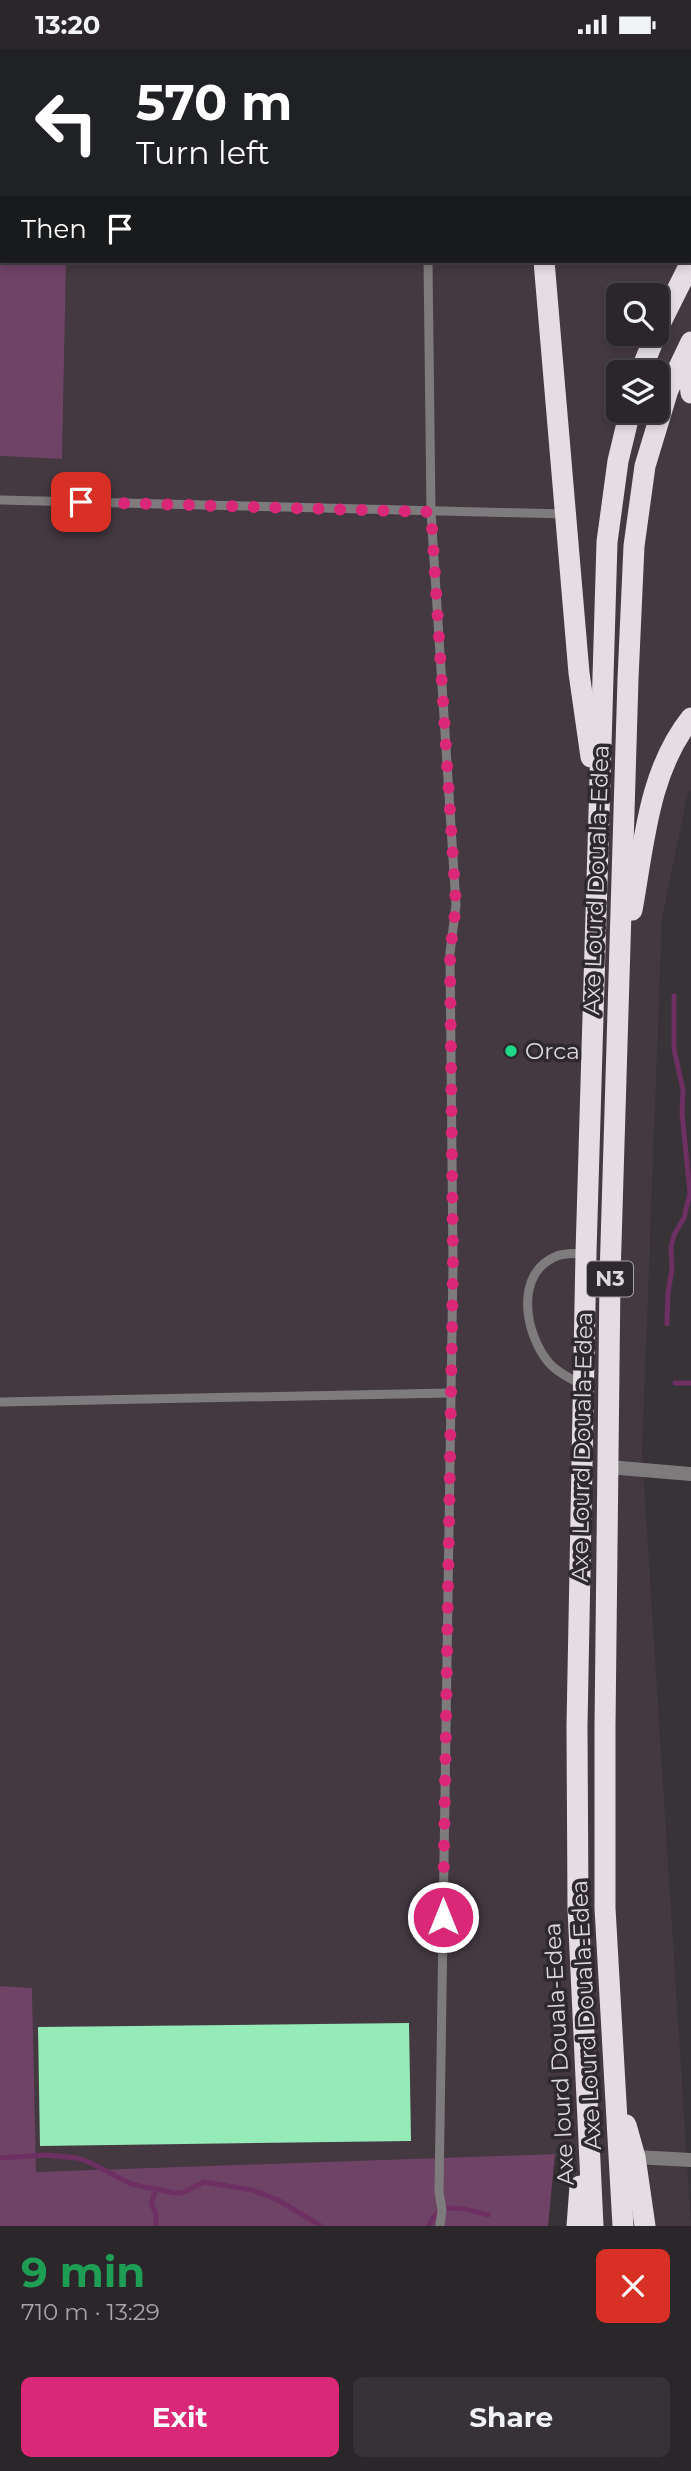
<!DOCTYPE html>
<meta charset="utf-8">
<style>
body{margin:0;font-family:Montserrat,sans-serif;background:#363235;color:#f1f3f6;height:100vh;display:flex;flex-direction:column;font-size:26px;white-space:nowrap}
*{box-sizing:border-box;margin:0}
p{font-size:23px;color:#a5a5a8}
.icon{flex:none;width:38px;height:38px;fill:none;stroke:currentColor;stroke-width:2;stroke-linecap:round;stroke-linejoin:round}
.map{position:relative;height:2177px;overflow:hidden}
.details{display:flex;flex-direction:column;background:#2a2629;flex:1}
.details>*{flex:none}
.banner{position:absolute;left:0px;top:0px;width:691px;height:214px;box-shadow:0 4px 10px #0003,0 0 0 2px #464346;background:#202124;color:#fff;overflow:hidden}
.controls{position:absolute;left:606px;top:234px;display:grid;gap:14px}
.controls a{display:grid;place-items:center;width:63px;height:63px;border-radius:10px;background:#2a2629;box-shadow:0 4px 10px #0003,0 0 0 2px #464346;font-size:35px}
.pin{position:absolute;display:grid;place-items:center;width:60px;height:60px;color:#fff;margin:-30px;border-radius:14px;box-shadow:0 4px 10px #0006}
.me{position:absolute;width:77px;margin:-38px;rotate:0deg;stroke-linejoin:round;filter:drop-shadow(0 0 5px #0008)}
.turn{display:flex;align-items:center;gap:24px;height:147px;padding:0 21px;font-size:32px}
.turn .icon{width:91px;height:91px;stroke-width:2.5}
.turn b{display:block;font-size:49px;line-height:60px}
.then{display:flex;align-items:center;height:66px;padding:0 21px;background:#0003;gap:14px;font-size:26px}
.round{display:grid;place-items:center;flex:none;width:74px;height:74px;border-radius:10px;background:#363235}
.head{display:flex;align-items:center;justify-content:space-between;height:119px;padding:0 21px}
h1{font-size:42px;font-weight:700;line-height:52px;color:#1e9e55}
.primary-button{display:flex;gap:14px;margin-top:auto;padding:14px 21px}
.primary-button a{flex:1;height:80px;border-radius:10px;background:#db2777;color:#fff;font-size:28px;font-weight:700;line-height:80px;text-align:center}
.primary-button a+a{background:#363235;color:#f1f3f6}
.status{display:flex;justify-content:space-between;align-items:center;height:49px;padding:0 35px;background:#2a2629;direction:ltr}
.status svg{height:19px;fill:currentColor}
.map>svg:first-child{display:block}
.built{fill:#443941;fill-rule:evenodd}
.green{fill:#6f4366}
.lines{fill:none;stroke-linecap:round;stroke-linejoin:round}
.stream{stroke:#6e3062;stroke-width:5}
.building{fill:#95ebb8}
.lane{stroke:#7e7b7d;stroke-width:9}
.street{stroke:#7e7b7d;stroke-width:14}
.highway{stroke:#e4dde2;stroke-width:21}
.route{stroke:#db2777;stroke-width:12;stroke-dasharray:0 21.6}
.poi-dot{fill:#1fd887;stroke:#2e292d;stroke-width:2.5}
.labels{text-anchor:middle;stroke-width:7;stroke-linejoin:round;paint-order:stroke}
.shield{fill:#2e292d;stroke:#a7a3a6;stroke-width:2}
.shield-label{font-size:21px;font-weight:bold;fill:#dbd7da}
.street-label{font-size:23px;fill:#dbd7da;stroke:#2e292d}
.poi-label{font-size:23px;fill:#dbd7da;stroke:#2e292d;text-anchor:start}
</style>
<div class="status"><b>13:20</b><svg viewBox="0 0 49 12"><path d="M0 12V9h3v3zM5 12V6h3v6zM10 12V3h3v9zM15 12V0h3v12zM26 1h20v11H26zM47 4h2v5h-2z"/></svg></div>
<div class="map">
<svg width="691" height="2177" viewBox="0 0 691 2177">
<rect width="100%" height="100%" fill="#383337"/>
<path class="built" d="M106,0H691V741L687,748L662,869L642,1404L691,2177H597L554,2105L36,2123L32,1939L0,1937V407L62,410L66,212H690V2H107ZM618,247H656V285H618ZM618,324H656V362H618Z"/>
<g class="green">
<path d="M0,0H106L107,2H2V212H66L62,410L0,407Z"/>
<path d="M0,1937L32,1939L36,2123L555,2105L548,2177H0Z"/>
</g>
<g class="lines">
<g class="stream">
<path d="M0,36L2,37"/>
<path d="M667,1275L668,1244L672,1220L671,1198L674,1186L684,1169L690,1144L682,1064L683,1041L674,1000V947"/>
<path d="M675,1334H691"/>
<path d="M0,2109L46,2106L77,2109L89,2113L131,2135L175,2144H182L204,2133L252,2141L278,2151L321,2177"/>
<path d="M155,2144L151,2154L156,2165V2177"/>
<path d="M429,2177C432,2172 434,2165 440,2162C453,2155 474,2162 488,2166"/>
</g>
</g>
<path class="building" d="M409,1974L411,2092L40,2097L38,1978Z"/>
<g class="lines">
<g class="lane">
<path d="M426,0V2"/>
<path d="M428,212L431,463L456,856L450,904L453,1215L439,2143L442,2161L440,2177"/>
<path d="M0,451L565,465"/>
<path d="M582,1336C572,1330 558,1324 550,1315C525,1287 513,1224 557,1207C564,1204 576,1205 584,1204"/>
<path d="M0,1353L449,1344"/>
</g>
<g class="street">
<path d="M608,1418L691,1425"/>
<path d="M635,2108L691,2111"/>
</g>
<g class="highway">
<path d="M584,0L585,2"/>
<path d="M536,2V0"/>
<path d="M690,52H691"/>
<path d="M544,212L579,624L591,708"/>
<path d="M656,283L691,213"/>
<path d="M691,307L688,315L691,344"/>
<path d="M640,324L656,285"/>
<path d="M632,861C644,796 648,723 691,669"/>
<path d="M626,2076L635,2108L645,2177"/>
<path d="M577,2177L580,2137"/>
<path d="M593,2177L578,1859L577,1677L586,1204L607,493L618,412L630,362"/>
<path d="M623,2177L605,1859V1678L610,1228L628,630L634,497L645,417L668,341L691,293"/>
</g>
</g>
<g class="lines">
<path class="route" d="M81,453L431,463L456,856L450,904L453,1215L443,1868"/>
</g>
<circle class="poi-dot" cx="511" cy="1002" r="7"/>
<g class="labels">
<rect class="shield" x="587" y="1212.5" width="46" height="35" rx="5"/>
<g class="shield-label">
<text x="610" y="1237">N3</text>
</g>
<g class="street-label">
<text transform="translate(596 831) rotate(-88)" y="8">Axe Lourd Douala-Edea</text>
<text transform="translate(582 1398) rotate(-89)" y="8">Axe Lourd Douala-Edea</text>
<text transform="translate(586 1966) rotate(-93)" y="8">Axe Lourd Douala-Edea</text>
<text transform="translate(559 2005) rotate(-93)" y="8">Axe lourd Douala-Edea</text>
</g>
<g class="poi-label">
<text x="525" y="1010">Orca</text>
</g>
</g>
</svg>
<div class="controls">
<a><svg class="icon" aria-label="search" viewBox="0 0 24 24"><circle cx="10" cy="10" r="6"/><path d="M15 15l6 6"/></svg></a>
<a><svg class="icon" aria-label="layers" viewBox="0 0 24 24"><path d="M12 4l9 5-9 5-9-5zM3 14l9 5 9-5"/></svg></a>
</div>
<div class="pin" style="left:81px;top:453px;background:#d93025"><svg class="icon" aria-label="arrive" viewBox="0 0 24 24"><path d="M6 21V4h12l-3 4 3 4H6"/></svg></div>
<svg class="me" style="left:443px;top:1868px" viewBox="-20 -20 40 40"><circle r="17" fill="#db2777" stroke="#fff" stroke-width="3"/><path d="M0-11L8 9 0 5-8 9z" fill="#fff"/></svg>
<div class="banner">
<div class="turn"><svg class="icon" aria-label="left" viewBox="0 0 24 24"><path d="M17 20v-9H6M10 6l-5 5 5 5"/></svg><div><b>570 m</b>Turn left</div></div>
<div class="then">Then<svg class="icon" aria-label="arrive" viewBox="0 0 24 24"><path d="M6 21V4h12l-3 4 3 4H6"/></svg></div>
</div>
</div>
<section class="details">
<div class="head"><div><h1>9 min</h1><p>710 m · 13:29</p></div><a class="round" style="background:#d93025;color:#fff"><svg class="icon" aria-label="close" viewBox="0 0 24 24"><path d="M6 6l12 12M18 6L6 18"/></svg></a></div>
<div class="primary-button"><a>Exit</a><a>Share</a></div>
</section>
